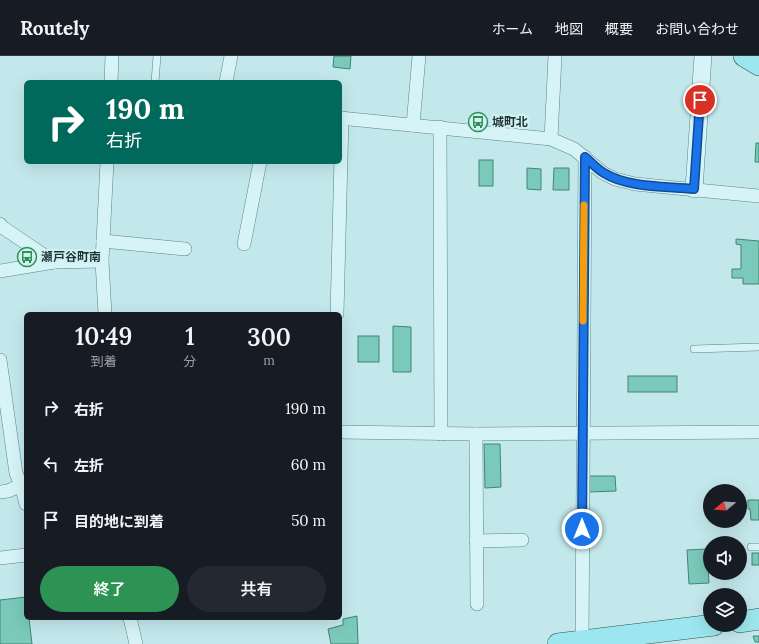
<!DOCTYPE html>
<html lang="ja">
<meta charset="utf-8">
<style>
body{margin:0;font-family:Lora,"Noto Sans JP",serif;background:#242831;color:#f1f3f6;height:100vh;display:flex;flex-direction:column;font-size:15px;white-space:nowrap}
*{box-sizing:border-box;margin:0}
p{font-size:13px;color:#9ea1a6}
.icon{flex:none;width:22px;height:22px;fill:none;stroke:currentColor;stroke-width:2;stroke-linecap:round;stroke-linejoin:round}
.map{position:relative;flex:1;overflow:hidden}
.sheet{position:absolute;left:24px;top:256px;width:318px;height:308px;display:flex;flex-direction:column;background:#171b24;border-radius:6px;box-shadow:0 4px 16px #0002}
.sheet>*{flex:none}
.top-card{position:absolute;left:24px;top:24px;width:318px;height:84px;border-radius:6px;box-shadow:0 4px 16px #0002;background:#00695c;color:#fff;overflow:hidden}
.needle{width:26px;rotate:252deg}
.controls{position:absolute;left:703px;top:428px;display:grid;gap:8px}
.controls a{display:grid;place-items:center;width:44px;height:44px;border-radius:50%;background:#171b24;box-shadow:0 4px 16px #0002;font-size:20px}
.pin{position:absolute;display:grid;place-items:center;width:34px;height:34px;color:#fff;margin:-17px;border:2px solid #fff;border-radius:50%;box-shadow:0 1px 4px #0007}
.me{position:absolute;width:44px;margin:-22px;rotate:0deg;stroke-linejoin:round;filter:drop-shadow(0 0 3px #0008)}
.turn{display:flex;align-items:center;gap:14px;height:84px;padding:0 16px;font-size:18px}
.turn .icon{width:52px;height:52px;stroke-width:2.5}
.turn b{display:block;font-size:28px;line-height:34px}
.eta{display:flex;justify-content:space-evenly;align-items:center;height:68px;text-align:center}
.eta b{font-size:24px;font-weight:600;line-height:28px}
.button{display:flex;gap:8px;margin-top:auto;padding:8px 16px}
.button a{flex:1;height:46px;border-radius:24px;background:#2d9355;color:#fff;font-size:16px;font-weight:600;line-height:46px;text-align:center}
.button a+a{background:#242831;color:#f1f3f6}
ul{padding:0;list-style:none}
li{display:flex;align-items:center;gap:12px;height:56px;padding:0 16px}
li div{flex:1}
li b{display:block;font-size:15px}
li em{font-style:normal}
header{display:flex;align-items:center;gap:24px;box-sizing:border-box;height:56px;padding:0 20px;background:#171b24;border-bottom:1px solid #363941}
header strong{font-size:19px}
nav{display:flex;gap:22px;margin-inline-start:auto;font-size:14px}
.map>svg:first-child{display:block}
.building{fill:#7ac9bb;stroke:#418477}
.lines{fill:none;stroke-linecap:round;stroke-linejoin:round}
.service-casing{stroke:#5a8683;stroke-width:8}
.minor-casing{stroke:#5a8683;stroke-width:14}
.tertiary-casing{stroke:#5a8683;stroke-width:18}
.primary-casing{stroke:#2f544f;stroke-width:22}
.service{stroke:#d6f4f8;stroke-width:7}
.minor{stroke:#d6f4f8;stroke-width:13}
.tertiary{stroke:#d6f4f8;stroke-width:17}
.primary{stroke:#9ce7ef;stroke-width:21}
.route-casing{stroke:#114b97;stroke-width:10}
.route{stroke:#1a73e8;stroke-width:7}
.slow{stroke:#f59e0b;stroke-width:7}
.labels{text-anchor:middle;stroke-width:4;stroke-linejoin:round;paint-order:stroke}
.poi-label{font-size:12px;font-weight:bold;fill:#1e3634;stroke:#d2f0f4;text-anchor:start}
</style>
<header>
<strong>Routely</strong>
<nav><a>ホーム</a><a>地図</a><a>概要</a><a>お問い合わせ</a></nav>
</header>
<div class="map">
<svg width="759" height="588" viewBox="0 0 759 588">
<rect width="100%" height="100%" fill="#c3e8ec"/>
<g class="building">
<path d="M334,0H351L350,13L333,11Z"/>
<path d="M756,87H759V106H755Z"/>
<rect x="479" y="104" width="14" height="26"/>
<path d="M527,112L541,113V134L527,133Z"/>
<path d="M554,112H569V134H553Z"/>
<path d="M736,183L759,185V228H743V222H732V213H741V189L736,188Z"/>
<path d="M393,270L411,271V316H393Z"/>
<rect x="358" y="280" width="21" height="26"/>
<rect x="628" y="320" width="49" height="16"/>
<path d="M484,388H500L501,431L485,432Z"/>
<path d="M588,420H615L616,435L588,436Z"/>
<path d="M748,444H759V464H751L750,453H748Z"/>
<path d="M707,493L709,527L689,528L687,494Z"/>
<rect x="752" y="497" width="7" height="12"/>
<path d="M26,541V562H29L32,588H0V544Z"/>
<path d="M357,560L358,588H331L328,573L343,569V563Z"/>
<path d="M753,580H759V586H755Z"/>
</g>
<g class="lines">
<defs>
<g id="service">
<path d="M155,26L157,0"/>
<path d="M694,293L759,291"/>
<path d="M751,491H759"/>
</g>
<g id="minor">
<path d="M111,26L112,0"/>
<path d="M226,26L231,0"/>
<path d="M340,62L551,83L574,93L603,117L615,123L635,128L759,140"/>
<path d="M413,69L419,0"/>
<path d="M440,71L441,378"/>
<path d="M551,83L555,0"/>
<path d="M0,168L2,171L54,206"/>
<path d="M103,185L185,193"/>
<path d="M244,188L260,106"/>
<path d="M0,215L54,206L102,205"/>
<path d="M105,258L102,205L107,106"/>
<path d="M337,258L342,62"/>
<path d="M0,304L16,417L21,429L26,448"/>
<path d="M340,376L476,378L759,376"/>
<path d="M476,378L477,548"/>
<path d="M0,436L8,435L26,427"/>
<path d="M476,485L522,484"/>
<path d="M0,502L26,499"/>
<path d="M130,562L136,588"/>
<path d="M582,588L585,101"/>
</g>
<path id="tertiary" d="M694,133L703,0"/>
<g id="primary">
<path d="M744,0L759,9"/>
<path d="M740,566L759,563"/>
<path d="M558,588L714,569"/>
</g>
</defs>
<use href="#service" class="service-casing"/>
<use href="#minor" class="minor-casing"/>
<use href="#tertiary" class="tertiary-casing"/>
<use href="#primary" class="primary-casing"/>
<use href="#service" class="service"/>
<use href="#minor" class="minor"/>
<use href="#tertiary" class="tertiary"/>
<use href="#primary" class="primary"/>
</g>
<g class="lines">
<defs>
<path id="route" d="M582,473L585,101C591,106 597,113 604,117C628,132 666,130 694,133L700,44"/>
</defs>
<use href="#route" class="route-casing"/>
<use href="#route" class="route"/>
<path class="slow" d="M583,265L584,149"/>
</g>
<defs>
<symbol id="bus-ring" viewBox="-11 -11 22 22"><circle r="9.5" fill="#d2f0f4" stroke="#2d9355" stroke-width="1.5"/><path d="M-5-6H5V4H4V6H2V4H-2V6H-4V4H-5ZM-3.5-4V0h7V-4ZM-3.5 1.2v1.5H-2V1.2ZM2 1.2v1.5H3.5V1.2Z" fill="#2d9355"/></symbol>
</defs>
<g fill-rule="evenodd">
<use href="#bus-ring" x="467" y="55" width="22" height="22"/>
<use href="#bus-ring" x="16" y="190" width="22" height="22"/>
</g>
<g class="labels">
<g class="poi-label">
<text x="492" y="70">城町北</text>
<text x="41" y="205">瀬戸谷町南</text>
</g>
</g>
</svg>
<div class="controls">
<a><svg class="needle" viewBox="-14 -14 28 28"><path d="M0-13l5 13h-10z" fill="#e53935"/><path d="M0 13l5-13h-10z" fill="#9ea1a6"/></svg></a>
<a><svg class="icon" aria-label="sound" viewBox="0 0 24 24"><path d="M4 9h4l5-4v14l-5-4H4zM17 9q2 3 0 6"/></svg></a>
<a><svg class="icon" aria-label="layers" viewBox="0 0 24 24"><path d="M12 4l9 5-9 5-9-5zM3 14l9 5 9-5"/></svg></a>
</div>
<div class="pin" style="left:700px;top:44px;background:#d93025"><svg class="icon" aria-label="arrive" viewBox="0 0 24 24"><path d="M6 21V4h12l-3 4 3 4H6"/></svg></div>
<svg class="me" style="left:582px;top:473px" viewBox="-20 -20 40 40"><circle r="17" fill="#1a73e8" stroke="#fff" stroke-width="3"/><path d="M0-11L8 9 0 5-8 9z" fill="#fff"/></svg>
<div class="top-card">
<div class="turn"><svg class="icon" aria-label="right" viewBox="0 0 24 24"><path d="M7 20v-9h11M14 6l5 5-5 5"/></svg><div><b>190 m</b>右折</div></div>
</div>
<section class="sheet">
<div class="eta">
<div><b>10:49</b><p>到着</p></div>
<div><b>1</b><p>分</p></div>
<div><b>300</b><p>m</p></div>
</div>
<ul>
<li><svg class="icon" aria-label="right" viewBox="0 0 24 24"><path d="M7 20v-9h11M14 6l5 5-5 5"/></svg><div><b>右折</b></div><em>190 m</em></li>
<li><svg class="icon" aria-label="left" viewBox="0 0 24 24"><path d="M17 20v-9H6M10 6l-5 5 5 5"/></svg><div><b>左折</b></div><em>60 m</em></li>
<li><svg class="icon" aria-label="arrive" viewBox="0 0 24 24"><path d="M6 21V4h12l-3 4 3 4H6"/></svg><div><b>目的地に到着</b></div><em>50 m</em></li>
</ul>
<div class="button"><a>終了</a><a>共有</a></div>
</section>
</div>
